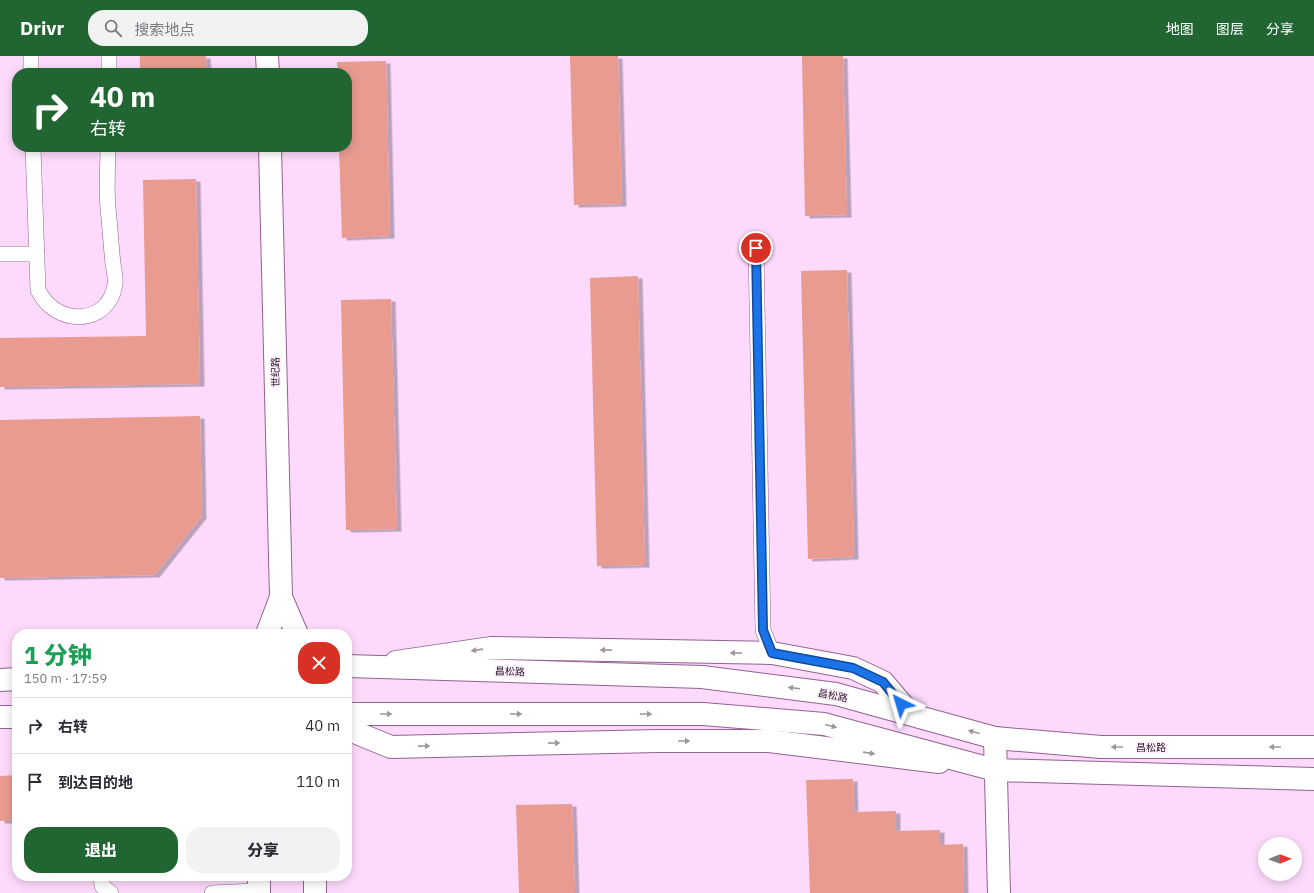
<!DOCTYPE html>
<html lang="zh">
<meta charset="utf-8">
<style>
body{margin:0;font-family:"IBM Plex Sans","Noto Sans SC",sans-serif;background:#f2f2f3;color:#2b2b33;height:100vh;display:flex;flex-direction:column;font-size:15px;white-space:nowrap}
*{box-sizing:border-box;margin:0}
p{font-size:13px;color:#7c7c81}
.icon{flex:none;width:22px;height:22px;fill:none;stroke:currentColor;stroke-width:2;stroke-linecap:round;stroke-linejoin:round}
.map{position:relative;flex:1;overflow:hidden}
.side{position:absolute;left:12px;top:573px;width:340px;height:252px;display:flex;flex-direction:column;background:#fff;border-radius:16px;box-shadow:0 2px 10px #0003}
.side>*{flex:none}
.top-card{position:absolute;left:12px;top:12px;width:340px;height:84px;border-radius:16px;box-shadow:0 2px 10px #0003;background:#216632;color:#fff;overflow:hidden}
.needle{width:26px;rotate:89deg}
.buttons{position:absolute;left:1258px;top:781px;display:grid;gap:8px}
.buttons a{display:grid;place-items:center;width:44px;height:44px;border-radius:50%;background:#fff;box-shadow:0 2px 10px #0003;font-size:20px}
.pin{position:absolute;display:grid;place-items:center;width:34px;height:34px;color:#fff;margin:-17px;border:2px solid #fff;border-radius:50%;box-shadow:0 1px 4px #0007}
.me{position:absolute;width:44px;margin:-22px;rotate:320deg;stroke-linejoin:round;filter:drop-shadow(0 0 3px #0008)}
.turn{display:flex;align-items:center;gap:14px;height:84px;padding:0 12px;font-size:18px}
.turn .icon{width:52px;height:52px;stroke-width:2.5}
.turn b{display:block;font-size:28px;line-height:34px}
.round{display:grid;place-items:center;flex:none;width:42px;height:42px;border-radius:16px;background:#f2f2f3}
.summary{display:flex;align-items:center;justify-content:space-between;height:68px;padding:0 12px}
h1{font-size:24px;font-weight:800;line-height:30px;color:#1e9e55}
.primary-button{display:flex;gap:8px;margin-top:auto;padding:8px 12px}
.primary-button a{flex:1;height:46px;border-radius:16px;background:#216632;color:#fff;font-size:16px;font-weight:800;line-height:46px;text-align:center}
.primary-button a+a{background:#f2f2f3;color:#2b2b33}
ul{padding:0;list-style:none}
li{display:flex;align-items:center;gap:12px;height:56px;padding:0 12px;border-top:1px solid #e1e1e2}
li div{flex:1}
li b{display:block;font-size:15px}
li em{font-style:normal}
header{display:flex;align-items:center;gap:24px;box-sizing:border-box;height:56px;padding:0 20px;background:#216632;color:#fff}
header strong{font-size:19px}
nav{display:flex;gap:22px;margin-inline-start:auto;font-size:14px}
.search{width:280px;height:36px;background:#f2f2f3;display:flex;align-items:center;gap:10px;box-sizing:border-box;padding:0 14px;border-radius:16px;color:#7c7c81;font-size:15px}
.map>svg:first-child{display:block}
.building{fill:#ea9b90;filter:url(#shadow)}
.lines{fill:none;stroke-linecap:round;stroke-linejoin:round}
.lane-casing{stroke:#946192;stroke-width:16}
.street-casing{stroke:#946192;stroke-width:24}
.secondary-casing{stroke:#946192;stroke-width:24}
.lane{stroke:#fff;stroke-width:15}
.street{stroke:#fff;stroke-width:22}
.secondary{stroke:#fff;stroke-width:22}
.oneway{fill:#9f969f}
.route-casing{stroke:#114b97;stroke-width:10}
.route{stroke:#1a73e8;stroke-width:7}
.labels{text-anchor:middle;stroke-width:3.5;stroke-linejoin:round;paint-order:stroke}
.street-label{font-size:10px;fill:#2a152a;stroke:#fcf0fb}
</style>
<header>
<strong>Drivr</strong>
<div class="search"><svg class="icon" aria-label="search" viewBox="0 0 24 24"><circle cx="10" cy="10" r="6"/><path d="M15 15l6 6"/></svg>搜索地点</div>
<nav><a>地图</a><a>图层</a><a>分享</a></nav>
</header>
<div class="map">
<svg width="1314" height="837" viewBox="0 0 1314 837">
<defs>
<filter id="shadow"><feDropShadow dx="4.5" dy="2.5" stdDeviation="0" flood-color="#0004"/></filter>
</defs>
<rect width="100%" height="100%" fill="#fddafb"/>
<g class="building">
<path d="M140,0H206L207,17H140Z"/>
<path d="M570,0H618L622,148L574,149Z"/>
<path d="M802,0H843L847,159L805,160Z"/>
<path d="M386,5L390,180L342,182L339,91H347V17H338L337,6Z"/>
<path d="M196,123L200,328L0,331V282L146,280L143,124Z"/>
<path d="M847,214L854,501L808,503L801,215Z"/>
<path d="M638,220L645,509L597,510L590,222Z"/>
<path d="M391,243L397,473L346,474L341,244Z"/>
<path d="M200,360L202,460L155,519L0,522V364Z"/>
<path d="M17,719V765H0V720Z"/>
<path d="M853,723L854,756L896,755V775L940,774V789L963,788L964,837H810L806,724Z"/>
<path d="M572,748L575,837H519L516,749Z"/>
</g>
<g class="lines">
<defs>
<g id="lane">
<path d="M31,0V17"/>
<path d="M109,17V0"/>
<path d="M33,91L38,234C56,271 108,270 115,229C116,223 114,214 113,208C111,189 110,171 108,152C106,132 108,111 108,91"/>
<path d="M756,192L763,574L772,597"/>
<path d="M0,198H37"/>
<path d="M101,820L102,830L111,837"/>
<path d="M212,837L259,835"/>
</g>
<g id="street">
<path d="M396,606L491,592L772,597L853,612L883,626L910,658"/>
<path d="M347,673L391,691L658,685H769L939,706"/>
</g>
<g id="secondary">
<path d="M267,0L268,17"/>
<path d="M281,541L297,578"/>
<path d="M267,578L281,541L270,91"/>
<path d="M347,610L702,621L836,638L995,682L1101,691H1314"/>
<path d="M0,624L17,623"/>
<path d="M347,658H703L824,668L995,714L1314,723"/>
<path d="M0,661H17"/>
<path d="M995,682L999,837"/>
<path d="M259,820V837"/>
<path d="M315,820V837"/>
</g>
</defs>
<use href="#lane" class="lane-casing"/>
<use href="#street" class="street-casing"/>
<use href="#secondary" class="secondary-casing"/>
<use href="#lane" class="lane"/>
<use href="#street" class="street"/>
<use href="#secondary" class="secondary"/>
</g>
<defs><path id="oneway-solid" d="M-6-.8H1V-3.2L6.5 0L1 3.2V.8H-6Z"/></defs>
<g class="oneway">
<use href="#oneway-solid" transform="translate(477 594) rotate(172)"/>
<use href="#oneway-solid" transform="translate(606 594) rotate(-179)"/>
<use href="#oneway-solid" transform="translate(736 597) rotate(-179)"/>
<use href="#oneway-solid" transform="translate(794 632) rotate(-173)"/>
<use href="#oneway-solid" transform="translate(386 658)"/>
<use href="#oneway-solid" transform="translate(516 658)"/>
<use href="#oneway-solid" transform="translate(646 658)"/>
<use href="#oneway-solid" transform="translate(831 670) rotate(15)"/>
<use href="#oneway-solid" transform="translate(974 676) rotate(-165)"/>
<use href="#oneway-solid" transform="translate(684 685)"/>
<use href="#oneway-solid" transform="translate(554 687) rotate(-1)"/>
<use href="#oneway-solid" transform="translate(424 690) rotate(-1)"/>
<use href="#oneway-solid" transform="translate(1117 691) rotate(180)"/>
<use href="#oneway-solid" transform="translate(1275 691) rotate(180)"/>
<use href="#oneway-solid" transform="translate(869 697) rotate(8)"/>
</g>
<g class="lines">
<defs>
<path id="route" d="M756,192L763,574L772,597L853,612L883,626L901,648"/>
</defs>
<use href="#route" class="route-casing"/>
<use href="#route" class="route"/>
</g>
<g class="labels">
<g class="street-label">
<text transform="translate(275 316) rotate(-91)" y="4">世纪路</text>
<text transform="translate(510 615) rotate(2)" y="4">昌松路</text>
<text transform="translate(833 639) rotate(11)" y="4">昌松路</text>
<text x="1151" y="695">昌松路</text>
</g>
</g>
</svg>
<div class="buttons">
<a><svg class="needle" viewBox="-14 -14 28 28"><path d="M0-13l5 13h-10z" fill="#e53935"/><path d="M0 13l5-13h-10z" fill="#7c7c81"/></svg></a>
</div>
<div class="pin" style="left:756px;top:192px;background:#d93025"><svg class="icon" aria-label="arrive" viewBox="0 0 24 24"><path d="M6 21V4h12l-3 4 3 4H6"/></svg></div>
<svg class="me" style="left:901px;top:648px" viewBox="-20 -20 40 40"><path d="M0-17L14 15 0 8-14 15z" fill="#1a73e8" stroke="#fff" stroke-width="4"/></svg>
<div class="top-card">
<div class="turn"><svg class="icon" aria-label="right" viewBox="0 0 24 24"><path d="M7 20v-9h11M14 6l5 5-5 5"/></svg><div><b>40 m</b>右转</div></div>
</div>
<section class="side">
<div class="summary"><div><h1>1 分钟</h1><p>150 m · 17:59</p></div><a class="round" style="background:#d93025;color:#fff"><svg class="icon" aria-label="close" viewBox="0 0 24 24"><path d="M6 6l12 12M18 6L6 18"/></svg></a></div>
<ul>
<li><svg class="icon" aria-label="right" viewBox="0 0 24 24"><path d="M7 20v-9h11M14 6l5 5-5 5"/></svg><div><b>右转</b></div><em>40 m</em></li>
<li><svg class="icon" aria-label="arrive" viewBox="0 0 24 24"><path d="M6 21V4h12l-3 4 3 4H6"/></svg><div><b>到达目的地</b></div><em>110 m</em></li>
</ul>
<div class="primary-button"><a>退出</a><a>分享</a></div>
</section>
</div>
